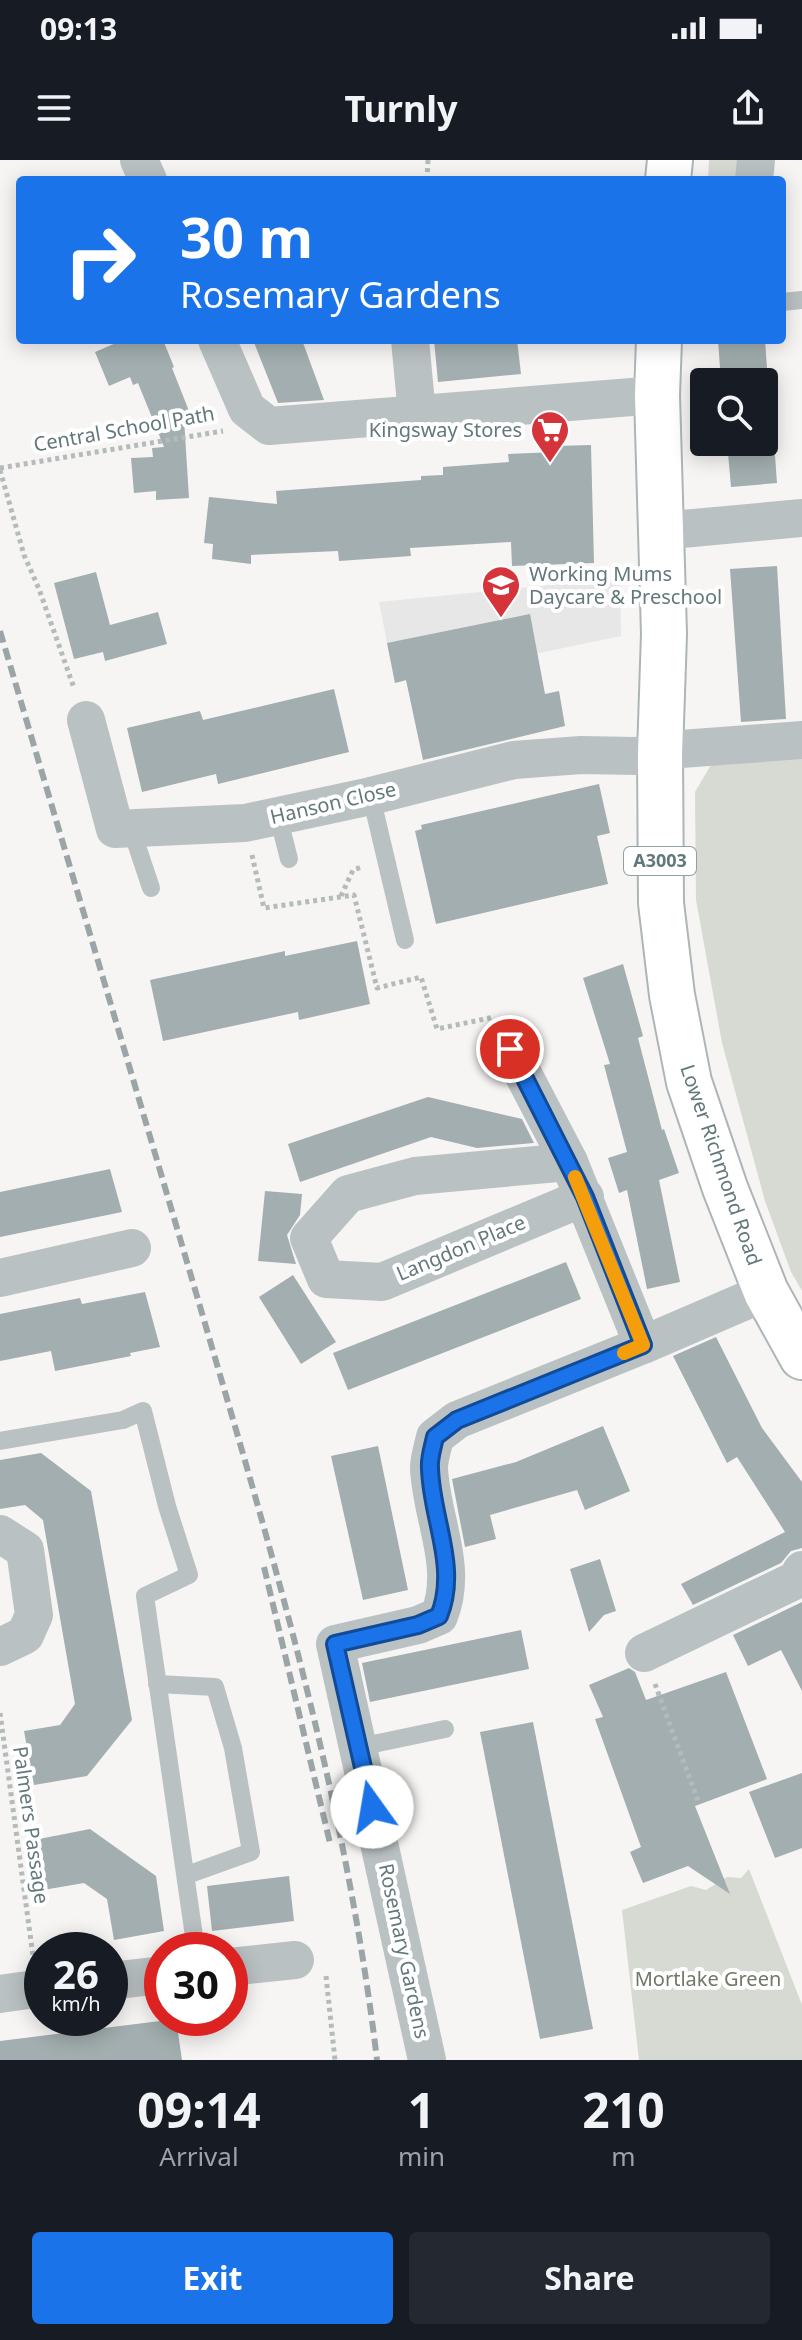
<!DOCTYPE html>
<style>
body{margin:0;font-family:"Noto Sans",sans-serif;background:#242831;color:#f1f3f6;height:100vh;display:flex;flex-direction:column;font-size:30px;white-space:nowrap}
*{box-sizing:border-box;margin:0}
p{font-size:26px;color:#9ea1a6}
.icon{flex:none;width:44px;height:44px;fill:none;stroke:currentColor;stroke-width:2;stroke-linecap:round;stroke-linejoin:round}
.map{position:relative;height:1900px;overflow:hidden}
.drawer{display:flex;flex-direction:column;background:#171b24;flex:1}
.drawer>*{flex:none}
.banner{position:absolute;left:16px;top:16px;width:770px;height:168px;border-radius:8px;box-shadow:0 4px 20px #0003;background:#1a73e8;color:#fff;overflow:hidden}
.fabs{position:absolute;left:690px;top:208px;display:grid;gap:16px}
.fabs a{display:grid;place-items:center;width:88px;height:88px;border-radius:8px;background:#171b24;box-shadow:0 4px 20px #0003;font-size:40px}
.speed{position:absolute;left:24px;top:1772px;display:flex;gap:16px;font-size:40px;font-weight:700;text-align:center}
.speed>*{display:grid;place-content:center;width:104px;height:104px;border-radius:50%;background:#171b24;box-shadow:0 4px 20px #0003;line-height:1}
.speed small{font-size:20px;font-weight:400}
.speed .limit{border:12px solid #d22;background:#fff;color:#111}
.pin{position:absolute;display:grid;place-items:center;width:68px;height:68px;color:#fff;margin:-34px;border:4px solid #fff;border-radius:50%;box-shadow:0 2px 8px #0007}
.me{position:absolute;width:88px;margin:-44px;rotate:347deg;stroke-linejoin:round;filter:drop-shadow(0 0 6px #0008)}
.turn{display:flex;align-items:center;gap:28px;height:168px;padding:0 32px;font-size:36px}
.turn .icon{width:104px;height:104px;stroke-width:2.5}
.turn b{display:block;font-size:56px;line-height:68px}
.eta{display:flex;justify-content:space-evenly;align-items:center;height:136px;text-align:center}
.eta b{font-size:48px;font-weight:700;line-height:56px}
.button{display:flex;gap:16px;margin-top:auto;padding:16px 32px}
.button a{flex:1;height:92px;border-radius:8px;background:#1a73e8;color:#fff;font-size:32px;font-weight:700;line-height:92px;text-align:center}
.button a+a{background:#242831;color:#f1f3f6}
.status{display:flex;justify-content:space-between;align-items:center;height:56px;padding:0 40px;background:#171b24;direction:ltr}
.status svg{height:22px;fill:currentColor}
header{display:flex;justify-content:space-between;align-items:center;height:104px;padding:0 32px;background:#171b24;font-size:36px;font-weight:700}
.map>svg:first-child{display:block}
.built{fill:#e6e7e6}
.green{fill:#d7dad2}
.building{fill:#a2aeaf}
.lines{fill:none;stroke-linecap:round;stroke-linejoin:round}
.primary-casing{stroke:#aeb5b7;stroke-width:48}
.path{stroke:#b5babb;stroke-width:5;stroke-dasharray:4 4;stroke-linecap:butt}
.lane{stroke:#bac1c2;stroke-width:18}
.street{stroke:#bac1c2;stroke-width:38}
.primary{stroke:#fff;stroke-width:44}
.rail{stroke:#9ba5a7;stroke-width:6;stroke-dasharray:12 6;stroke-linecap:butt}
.route-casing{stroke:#114b97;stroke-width:20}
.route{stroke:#1a73e8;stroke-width:14}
.slow{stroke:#f59e0b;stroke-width:14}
.labels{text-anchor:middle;stroke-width:8;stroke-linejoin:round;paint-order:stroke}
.shield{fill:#fff;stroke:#92a0a3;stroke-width:2}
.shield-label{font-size:18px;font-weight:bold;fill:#63787b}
.street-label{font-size:20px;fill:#63787b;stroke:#fff}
.poi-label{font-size:20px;fill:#63787b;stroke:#fff;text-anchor:end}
.park-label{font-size:20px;fill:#6f7965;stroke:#fff}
</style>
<div class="status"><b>09:13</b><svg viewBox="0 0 49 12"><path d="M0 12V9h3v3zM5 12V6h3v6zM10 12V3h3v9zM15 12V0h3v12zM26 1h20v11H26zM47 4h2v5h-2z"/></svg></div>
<header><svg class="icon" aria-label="menu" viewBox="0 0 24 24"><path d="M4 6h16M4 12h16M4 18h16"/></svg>Turnly<svg class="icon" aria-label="share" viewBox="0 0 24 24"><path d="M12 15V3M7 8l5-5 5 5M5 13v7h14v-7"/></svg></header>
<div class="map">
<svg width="802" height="1900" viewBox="0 0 802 1900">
<rect width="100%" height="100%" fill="#f6f5f3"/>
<path class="built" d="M620,418L621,476L395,523L379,442Z"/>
<g class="green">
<path d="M709,0H745L743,20H708Z"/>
<path d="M802,592V1131L791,1112L765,1041L722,883L696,740L695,632L715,598Z"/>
<path d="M749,1709L802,1845V1900H639L622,1750L691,1726L706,1730L727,1717L741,1718Z"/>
</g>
<g class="building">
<path d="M123,180H163L174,207L172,208L191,256L184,259L189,338L156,340V331L134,333L131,298L153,297L152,288L164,287L138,223L133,225L130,217L109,226L95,192Z"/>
<path d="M253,180H302L324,240L278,243Z"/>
<path d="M434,180H517L521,214L438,222Z"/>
<path d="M718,180H765L768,222H721Z"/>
<path d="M727,282H774L777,323L731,327Z"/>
<path d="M591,285L594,403L512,406L511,382L410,388L411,396L339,401L338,391L251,395V404L212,399L213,384L204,383L209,337L277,344L276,331L421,320V316L443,315V307L509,302L508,294L555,292V286Z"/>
<path d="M777,406L786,559L741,562L730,409Z"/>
<path d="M96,412L110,465L158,452L167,484L105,501L103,492L74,499L54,423Z"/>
<path d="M530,454L545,534L559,531L565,566L423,600L406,520L395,523L387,483Z"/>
<path d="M334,529L349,592L218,624L216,614L142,632L127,568L200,551L203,560Z"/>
<path d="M599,624L610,673L597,676L608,724L436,764L415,671L422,669L421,665Z"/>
<path d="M357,781L370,844L299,860L298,852L163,881L150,820L285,791V796Z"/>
<path d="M623,804L643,876L638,878L662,970L664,969L679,1013L659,1020L680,1122L647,1129L627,1030L619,1033L608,998L627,992L604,905L610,904L583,818Z"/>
<path d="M428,937L522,959L534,983L477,988L431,977L300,1022L288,984Z"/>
<path d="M110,1009L122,1052L0,1077V1032Z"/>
<path d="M265,1031L302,1034L300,1055L287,1075L296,1104L258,1101Z"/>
<path d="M566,1102L581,1139L348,1230L333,1193Z"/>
<path d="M293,1115L336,1182L301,1204L259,1137Z"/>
<path d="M145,1132L160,1187L130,1193L131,1196L55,1211L51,1191L0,1201V1154L80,1138L82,1144Z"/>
<path d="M716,1177L762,1268L802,1322V1388L791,1391L781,1403L693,1445L681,1424L785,1372L737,1297L727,1303L673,1196Z"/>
<path d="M603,1266L630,1331L585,1350L577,1330L490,1355L496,1379L465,1387L452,1319L516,1302Z"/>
<path d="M378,1286L408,1430L363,1440L331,1296Z"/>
<path d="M41,1293L91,1331L132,1560L87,1616L34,1625L24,1571L60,1565L75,1544L43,1360L25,1345L0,1349V1300Z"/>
<path d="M600,1399L616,1451L604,1455L589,1472L570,1409Z"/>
<path d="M802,1442V1531L781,1490L748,1506L733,1475Z"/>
<path d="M521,1470L529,1509L370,1542L362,1503Z"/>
<path d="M629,1508L635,1512L646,1540L726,1512L767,1619L695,1646L730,1734L688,1706L643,1723L630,1692L641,1687L595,1559L603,1557L589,1525Z"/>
<path d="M533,1562L593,1869L540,1879L480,1572Z"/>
<path d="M802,1613V1688L775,1698L749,1632Z"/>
<path d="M90,1669L156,1716L164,1771L114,1780L107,1739L84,1723L43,1730L34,1680Z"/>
<path d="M289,1716L294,1761L212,1771L207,1726Z"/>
<path d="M176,1859L182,1900H0V1881Z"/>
</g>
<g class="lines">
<defs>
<g id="primary">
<path d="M668,20L670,0"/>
<path d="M659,180L657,235L664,474L660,593L661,743L672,835L689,922L725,1028L766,1132L802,1197"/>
</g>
</defs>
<use href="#primary" class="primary-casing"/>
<g class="path">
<path d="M427,20L428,0"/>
<path d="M0,308L223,271"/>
<path d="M0,310L24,395L39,429L74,528"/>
<path d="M252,695L264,748L354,735L377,828L421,817L437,869L494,857"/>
<path d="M341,736L353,710L362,707"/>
<path d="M655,1524L698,1641"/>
<path d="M0,1553L33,1796"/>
<path d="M326,1816L335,1900"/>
</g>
<g class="lane">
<path d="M782,142L802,140"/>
<path d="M371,636L405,780"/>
<path d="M278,656L289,699"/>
<path d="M131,668L151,728"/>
<path d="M0,1281L123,1260L143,1251L167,1346L189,1415L145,1436L196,1790"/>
<path d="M157,1524L215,1527L233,1588L251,1692L187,1715"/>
<path d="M359,1587L445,1569"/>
</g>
<g class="street">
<path d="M139,0L148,20"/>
<path d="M754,20L756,0"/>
<path d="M217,180L247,249L269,266L657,235"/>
<path d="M410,180L417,254"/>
<path d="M660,371L802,358"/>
<path d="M86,560L115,669L245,663L371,636L514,600L581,595L636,596L681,589L802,580"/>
<path d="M510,889L569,1002L643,1185"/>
<path d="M569,1002L415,1016L348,1034L309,1078L326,1119L382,1122L585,1037"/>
<path d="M0,1118L132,1088"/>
<path d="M0,1374L25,1390L34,1455L25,1475L0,1487"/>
<path d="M644,1493L796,1420L802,1410"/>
<path d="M230,1807L295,1800"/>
<path d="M110,1821L162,1815"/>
<path d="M0,1834L42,1828"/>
<path d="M427,1900L335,1484L418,1465L439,1456C459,1407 431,1358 429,1308C429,1298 433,1287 435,1277L457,1260L643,1185L766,1132"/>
</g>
<use href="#primary" class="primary"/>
<g class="rail">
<path d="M0,471C71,711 143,951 213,1191C282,1426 348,1656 377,1900"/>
<path d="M264,1407L330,1683"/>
</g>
</g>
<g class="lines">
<defs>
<path id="route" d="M372,1647L335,1484L418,1465L439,1456C459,1407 431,1358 430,1308C429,1298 433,1287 435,1277L457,1260L643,1185L585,1037L510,889"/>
</defs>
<use href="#route" class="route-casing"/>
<use href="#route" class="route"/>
<path class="slow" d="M575,1017L643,1185L624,1193"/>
</g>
<defs>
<symbol id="supermarket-pin" viewBox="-11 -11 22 30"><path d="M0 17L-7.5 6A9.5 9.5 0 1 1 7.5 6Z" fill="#d4343a" stroke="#fff"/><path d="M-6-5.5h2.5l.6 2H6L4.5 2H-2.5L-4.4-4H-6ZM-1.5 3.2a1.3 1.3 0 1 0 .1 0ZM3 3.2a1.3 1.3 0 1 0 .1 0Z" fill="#fff"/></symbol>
<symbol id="school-pin" viewBox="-11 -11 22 30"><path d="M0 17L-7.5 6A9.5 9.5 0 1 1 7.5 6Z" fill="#d4343a" stroke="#fff"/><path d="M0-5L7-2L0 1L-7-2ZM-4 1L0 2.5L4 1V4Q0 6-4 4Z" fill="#fff"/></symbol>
</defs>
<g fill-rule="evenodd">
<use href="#supermarket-pin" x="528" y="248" width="44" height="60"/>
<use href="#school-pin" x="479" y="403" width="44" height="60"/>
</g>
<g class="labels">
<rect class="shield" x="624" y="687" width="72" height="28" rx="6"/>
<g class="shield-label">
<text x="660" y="707">A3003</text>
</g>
<g class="street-label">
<text transform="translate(124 269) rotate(-10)" y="7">Central School Path</text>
<text transform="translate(333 643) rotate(-13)" y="7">Hanson Close</text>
<text transform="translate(721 1005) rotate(71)" y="7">Lower Richmond Road</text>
<text transform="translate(461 1088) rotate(-23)" y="7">Langdon Place</text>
<text transform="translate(31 1665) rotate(82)" y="7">Palmers Passage</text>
<text transform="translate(404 1791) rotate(78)" y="7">Rosemary Gardens</text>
</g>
<g class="poi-label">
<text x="522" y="277">Kingsway Stores</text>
<text x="529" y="421" text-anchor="start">Working Mums<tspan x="529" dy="23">Daycare &amp; Preschool</tspan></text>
</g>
<g class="park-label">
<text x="708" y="1826">Mortlake Green</text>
</g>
</g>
</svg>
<div class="fabs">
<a><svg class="icon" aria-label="search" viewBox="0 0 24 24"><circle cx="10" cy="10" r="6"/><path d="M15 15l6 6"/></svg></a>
</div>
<div class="speed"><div>26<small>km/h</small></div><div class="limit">30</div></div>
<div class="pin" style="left:510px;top:889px;background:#d93025"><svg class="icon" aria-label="arrive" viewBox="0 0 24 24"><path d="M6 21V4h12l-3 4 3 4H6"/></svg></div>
<svg class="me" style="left:372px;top:1647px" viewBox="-20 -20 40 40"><circle r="19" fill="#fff"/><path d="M0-13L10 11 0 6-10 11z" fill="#1a73e8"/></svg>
<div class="banner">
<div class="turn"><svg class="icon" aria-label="right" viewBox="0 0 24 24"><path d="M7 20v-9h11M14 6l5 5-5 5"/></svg><div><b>30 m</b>Rosemary Gardens</div></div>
</div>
</div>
<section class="drawer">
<div class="eta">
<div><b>09:14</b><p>Arrival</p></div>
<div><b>1</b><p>min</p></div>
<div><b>210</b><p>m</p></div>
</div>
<div class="button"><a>Exit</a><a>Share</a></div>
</section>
